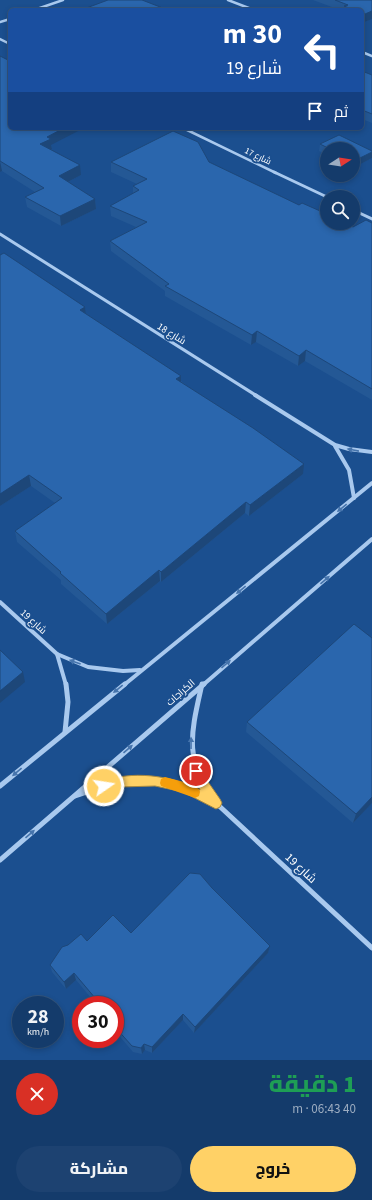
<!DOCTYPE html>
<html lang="ar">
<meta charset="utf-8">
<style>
body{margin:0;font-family:"Source Sans 3",Cairo,sans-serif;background:#1d4271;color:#f1f3f6;direction:rtl;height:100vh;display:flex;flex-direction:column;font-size:15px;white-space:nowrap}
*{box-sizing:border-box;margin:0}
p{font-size:13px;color:#9dadc1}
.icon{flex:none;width:22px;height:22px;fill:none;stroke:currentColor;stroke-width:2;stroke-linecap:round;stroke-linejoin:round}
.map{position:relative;height:1060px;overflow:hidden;direction:ltr}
.sheet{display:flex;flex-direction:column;background:#143b6b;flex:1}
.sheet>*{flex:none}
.top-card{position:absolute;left:8px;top:8px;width:356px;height:122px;border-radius:6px;box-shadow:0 2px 6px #0003,0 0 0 1px #33557e;direction:rtl;background:#1a4fa0;color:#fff;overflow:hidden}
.needle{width:26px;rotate:78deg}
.controls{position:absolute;left:320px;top:142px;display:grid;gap:8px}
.controls a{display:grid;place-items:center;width:40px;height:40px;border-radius:50%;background:#143b6b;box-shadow:0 2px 6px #0003,0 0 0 1px #33557e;font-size:20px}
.speed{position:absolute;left:12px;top:996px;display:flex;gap:8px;font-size:20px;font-weight:700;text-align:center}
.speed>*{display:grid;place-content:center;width:52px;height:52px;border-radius:50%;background:#143b6b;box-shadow:0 2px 6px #0003,0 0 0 1px #33557e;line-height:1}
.speed small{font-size:10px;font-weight:400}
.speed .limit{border:6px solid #d22;background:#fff;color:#111}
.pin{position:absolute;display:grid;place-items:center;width:34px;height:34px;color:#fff;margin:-17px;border:2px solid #fff;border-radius:50%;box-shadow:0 1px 4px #0007}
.me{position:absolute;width:44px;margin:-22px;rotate:77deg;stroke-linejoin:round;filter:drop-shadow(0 0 3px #0008)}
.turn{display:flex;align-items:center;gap:14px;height:84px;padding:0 16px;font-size:18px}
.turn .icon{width:52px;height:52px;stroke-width:2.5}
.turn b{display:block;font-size:28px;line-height:34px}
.then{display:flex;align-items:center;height:38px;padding:0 16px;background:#0003;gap:8px;font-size:15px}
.round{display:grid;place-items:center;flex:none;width:42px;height:42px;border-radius:21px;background:#1d4271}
.headline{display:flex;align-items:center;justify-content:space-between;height:68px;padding:0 16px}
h1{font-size:24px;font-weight:800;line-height:30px;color:#1e9e55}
.cta{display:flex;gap:8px;margin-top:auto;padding:8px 16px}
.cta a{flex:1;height:46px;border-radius:24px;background:#ffd166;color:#111;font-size:16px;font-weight:800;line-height:46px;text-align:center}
.cta a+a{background:#1d4271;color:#f1f3f6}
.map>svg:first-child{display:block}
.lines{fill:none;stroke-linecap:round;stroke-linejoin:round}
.minor-far3{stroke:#a9c9ee;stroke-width:2.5}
.minor-far2{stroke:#a9c9ee;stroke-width:3}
.minor-far1{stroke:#a9c9ee;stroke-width:4}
.minor{stroke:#a9c9ee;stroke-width:5}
.wall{fill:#245895}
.shaded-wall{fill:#1d4779}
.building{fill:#2a66ad;stroke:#1d4779}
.oneway{fill:#4674ac}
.route{fill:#ffd166;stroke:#a68842}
.slow{fill:#f59e0b}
.labels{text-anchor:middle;stroke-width:4;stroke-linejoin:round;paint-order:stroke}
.far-street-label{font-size:9px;fill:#fff;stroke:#1b4f8f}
.street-label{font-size:10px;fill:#fff;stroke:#1b4f8f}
.near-street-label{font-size:12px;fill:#fff;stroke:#1b4f8f}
</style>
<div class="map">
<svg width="372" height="1060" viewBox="0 0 372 1060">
<rect width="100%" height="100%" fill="#1b4f8f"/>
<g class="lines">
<g class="minor-far3">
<path d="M228,0L254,10"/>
<path d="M34,10L63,0"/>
<path d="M0,22L10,19"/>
<path d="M0,39L10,44"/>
<path d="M362,52L372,56"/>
<path d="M183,128L276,173"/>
</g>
<g class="minor-far2">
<path d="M274,172L327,197"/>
<path d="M353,210L372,219"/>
<path d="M0,234L257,396"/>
</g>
<g class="minor-far1">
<path d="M255,395L335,445L349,449L372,452"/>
<path d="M335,446L349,470L354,498"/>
<path d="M0,602L57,654L88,667L123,671L140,670"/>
<path d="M57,654L66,685"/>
<path d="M124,685L372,483"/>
<path d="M203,685L372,539"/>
</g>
<g class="minor">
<path d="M202,684C191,733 183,760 216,803L372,948"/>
<path d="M65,732L68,702L66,684"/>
<path d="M0,786L125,684"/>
<path d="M75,796C106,785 138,776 171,783C187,787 201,796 216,803"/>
<path d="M0,860L204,684"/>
</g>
</g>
<g class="wall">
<path d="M313,0H372L364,22L362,21V10H340Z"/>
<path d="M0,56L51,145L52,149H51L81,175L68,182L95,199L96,209L61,226L27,207L25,197L35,192L2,171L0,172Z"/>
<path d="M362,67L365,72L372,75V126V123L362,119Z"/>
<path d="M339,135L372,151V158L353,168V149H327V155L319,151L320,144Z"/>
<path d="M111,162H209L299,205L353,227L372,223V400L305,361L298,366L256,342L251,345L165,296V291L111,251L110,241L136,227L111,216L110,206L133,193V186L137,184L111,172Z"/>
<path d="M85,313L181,381L303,474L249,516L245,513L161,582L160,581L107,624L61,584V580L17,542L15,531L55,503L31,486L0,506Z"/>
<path d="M247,722L372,803L353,823L246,732Z"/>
<path d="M212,888L270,946L268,953L194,1033L183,1020L152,1053L145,1050L142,1054L133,1052L115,1031V1005H97L76,980L66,989L52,972L50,965L87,941L131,933Z"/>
</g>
<g class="shaded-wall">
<path d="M372,11V19L364,22L365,14Z"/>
<path d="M64,128H84L51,145L52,149L42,154L40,144L47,137Z"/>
<path d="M372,152V158L353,168L354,161Z"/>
<path d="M0,161L2,171L0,172Z"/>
<path d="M80,165L81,175L60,186L59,176Z"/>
<path d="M95,199L96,209L61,226L60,216Z"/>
<path d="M85,307L86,317L80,310Z"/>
<path d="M257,331L256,342L251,345L252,335Z"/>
<path d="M306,350L305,361L298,366L299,356Z"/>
<path d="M181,376V386L176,379Z"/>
<path d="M304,464L303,474L249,516L250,505Z"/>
<path d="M29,475L31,486L0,506V494Z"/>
<path d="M246,502L245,513L161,582V572Z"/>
<path d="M159,570L160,581L107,624L106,614Z"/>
<path d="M23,672L25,682L0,703V691Z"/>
<path d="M372,797V803L353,823L356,814Z"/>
<path d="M270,946L268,953L194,1033L195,1027Z"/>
<path d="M74,973L76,980L66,989L64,982Z"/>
<path d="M183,1014V1020L152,1053V1047Z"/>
<path d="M144,1044L145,1050L142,1054L141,1048Z"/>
</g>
<g class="building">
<path d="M108,0H142L168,10H81Z"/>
<path d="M335,0H372V11L365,14L362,13V10H354L344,6L348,5Z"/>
<path d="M0,56L10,61V128H64L47,137L51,139L40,144L80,165L59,176L95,199L60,216L25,197L44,188L0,161Z"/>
<path d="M362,71L372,75V114L362,110Z"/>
<path d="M173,131L198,142L209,162L299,205L302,203L327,214V223H345L353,227L366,220L372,223V389L306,350L299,356L257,331L252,335L165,286L169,284L110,241L147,222L110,206L139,190L133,186L147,179L111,162Z"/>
<path d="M339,135L372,151V152L354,161H353V149H330L320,144Z"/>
<path d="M4,253L85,307L80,310L181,376L176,379L253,428L304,464L250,505L246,502L161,572L159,570L106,614L60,573L61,572L15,531L62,498L29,475L0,494V255Z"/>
<path d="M354,624L372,638V797L356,814L247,722Z"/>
<path d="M0,650L23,672L0,691Z"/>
<path d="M190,873L200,874L212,888L270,946L195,1027L183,1014L152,1047L144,1044L141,1048L132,1046L115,1027V1005H101L74,973L64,982L50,965L62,947L68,945L81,934L87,941L113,915L131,933Z"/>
</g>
<defs><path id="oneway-solid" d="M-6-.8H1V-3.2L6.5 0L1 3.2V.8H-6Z"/></defs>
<g class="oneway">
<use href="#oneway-solid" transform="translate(353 450) rotate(-169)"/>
<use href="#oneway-solid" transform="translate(342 508) rotate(141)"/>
<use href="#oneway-solid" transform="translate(325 580) rotate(-41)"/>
<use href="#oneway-solid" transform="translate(241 590) rotate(141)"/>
<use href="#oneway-solid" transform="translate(75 662) rotate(-160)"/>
<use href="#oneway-solid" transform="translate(226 664) rotate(-41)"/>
<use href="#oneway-solid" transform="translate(118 689) rotate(141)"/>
<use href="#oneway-solid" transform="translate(191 743) rotate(-90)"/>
<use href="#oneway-solid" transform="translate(128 749) rotate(-41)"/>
<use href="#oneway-solid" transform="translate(17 772) rotate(140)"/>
<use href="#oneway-solid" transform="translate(30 834) rotate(-41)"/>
</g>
<path class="route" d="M196,766L200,767L204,776L220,799L222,803L220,807L216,809L183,792L155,786L120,787L104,791L100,790L98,786L100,782C132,770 170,775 200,790L191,771L192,767Z"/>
<path class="slow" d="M165,777L184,782L199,789L200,792L199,796L195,798L161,786L160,783L161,779Z"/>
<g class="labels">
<g class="far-street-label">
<text transform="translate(258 156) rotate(26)" y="3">شارع 17</text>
</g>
<g class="street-label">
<text transform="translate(172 333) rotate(32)" y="4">شارع 18</text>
<text transform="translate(34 621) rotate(42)" y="4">شارع 19</text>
<text transform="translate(180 692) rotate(-41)" y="4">الكراجات</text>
</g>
<g class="near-street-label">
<text transform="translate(301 868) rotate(43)" y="4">شارع 19</text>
</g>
</g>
</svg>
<div class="controls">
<a><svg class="needle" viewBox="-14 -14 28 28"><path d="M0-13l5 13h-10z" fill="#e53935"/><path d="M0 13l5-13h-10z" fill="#9dadc1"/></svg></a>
<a><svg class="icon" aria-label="search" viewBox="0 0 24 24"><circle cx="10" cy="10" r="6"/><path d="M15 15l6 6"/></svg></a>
</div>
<div class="speed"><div>28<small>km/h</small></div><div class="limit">30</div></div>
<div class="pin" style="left:196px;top:771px;background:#d93025"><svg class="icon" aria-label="arrive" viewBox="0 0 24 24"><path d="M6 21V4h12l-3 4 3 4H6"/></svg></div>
<svg class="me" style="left:104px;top:786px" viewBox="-20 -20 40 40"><circle r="17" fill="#ffd166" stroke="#fff" stroke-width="3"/><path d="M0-11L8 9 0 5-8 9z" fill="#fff"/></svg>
<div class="top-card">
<div class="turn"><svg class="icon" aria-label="left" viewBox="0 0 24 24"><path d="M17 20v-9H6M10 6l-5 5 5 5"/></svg><div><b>30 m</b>شارع 19</div></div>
<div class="then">ثم<svg class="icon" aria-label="arrive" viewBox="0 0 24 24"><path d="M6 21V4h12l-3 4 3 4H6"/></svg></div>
</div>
</div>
<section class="sheet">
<div class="headline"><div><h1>1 دقيقة</h1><p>40 m · 06:43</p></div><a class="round" style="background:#d93025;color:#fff"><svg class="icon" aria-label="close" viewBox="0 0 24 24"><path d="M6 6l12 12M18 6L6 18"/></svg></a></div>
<div class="cta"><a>خروج</a><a>مشاركة</a></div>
</section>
